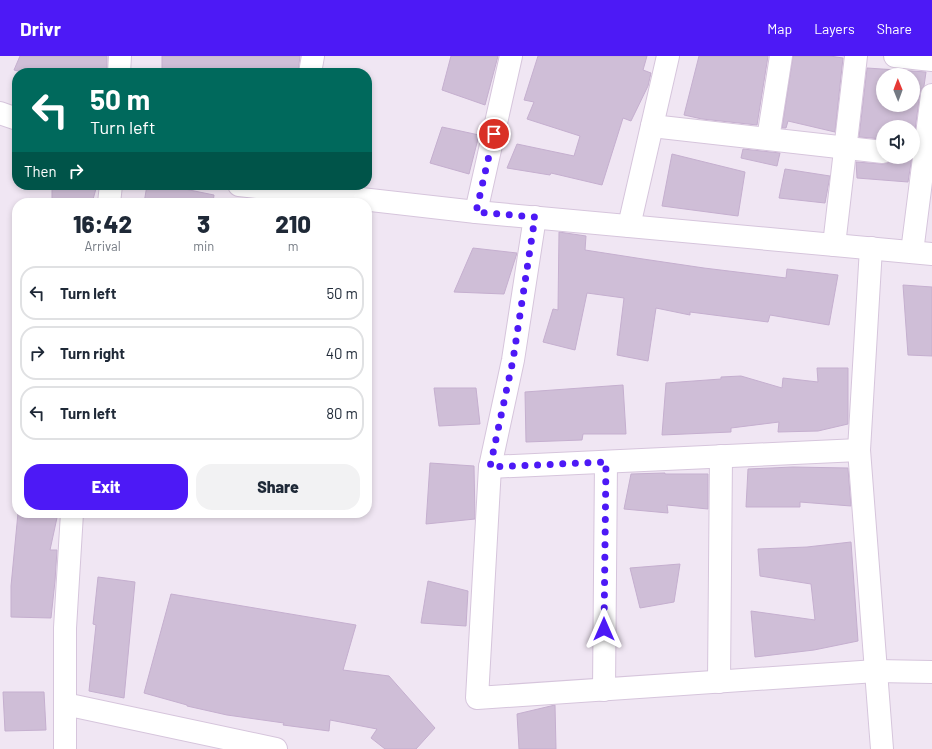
<!DOCTYPE html>
<style>
body{margin:0;font-family:Barlow,sans-serif;background:#f2f2f3;color:#1f2937;height:100vh;display:flex;flex-direction:column;font-size:15px;white-space:nowrap}
*{box-sizing:border-box;margin:0}
p{font-size:13px;color:#747a83}
.icon{flex:none;width:22px;height:22px;fill:none;stroke:currentColor;stroke-width:2;stroke-linecap:round;stroke-linejoin:round}
.map{position:relative;flex:1;overflow:hidden}
.side{position:absolute;left:12px;top:142px;width:360px;height:320px;display:flex;flex-direction:column;background:#fff;border-radius:16px;box-shadow:0 2px 6px #0003}
.side>*{flex:none}
.banner{position:absolute;left:12px;top:12px;width:360px;height:122px;border-radius:16px;box-shadow:0 2px 6px #0003;background:#00695c;color:#fff;overflow:hidden}
.needle{width:26px;rotate:359deg}
.buttons{position:absolute;left:876px;top:12px;display:grid;gap:8px}
.buttons a{display:grid;place-items:center;width:44px;height:44px;border-radius:50%;background:#fff;box-shadow:0 2px 6px #0003;font-size:20px}
.pin{position:absolute;display:grid;place-items:center;width:34px;height:34px;color:#fff;margin:-17px;border:2px solid #fff;border-radius:50%;box-shadow:0 1px 4px #0007}
.me{position:absolute;width:44px;margin:-22px;rotate:0deg;stroke-linejoin:round;filter:drop-shadow(0 0 3px #0008)}
.turn{display:flex;align-items:center;gap:14px;height:84px;padding:0 12px;font-size:18px}
.turn .icon{width:52px;height:52px;stroke-width:2.5}
.turn b{display:block;font-size:28px;line-height:34px}
.then{display:flex;align-items:center;height:38px;padding:0 12px;background:#0003;gap:8px;font-size:15px}
.eta{display:flex;justify-content:space-evenly;align-items:center;height:68px;text-align:center}
.eta b{font-size:24px;font-weight:800;line-height:28px}
.primary-button{display:flex;gap:8px;margin-top:auto;padding:8px 12px}
.primary-button a{flex:1;height:46px;border-radius:16px;background:#4d19f6;color:#fff;font-size:16px;font-weight:800;line-height:46px;text-align:center}
.primary-button a+a{background:#f2f2f3;color:#1f2937}
ul{padding:0;list-style:none}
li{display:flex;align-items:center;gap:12px;height:54px;margin:0 8px 6px;padding:0 4px;border:2px solid #e0e1e3;border-radius:16px}
li div{flex:1}
li b{display:block;font-size:15px}
li em{font-style:normal}
header{display:flex;align-items:center;gap:24px;box-sizing:border-box;height:56px;padding:0 20px;background:#4d19f6;color:#fff}
header strong{font-size:19px}
nav{display:flex;gap:22px;margin-inline-start:auto;font-size:14px}
.map>svg:first-child{display:block}
.building{fill:#cfbed7;stroke:#c5afcf;fill-rule:evenodd}
.lines{fill:none;stroke-linecap:round;stroke-linejoin:round}
.minor-casing{stroke:#d6c5dc;stroke-width:24}
.minor{stroke:#fff;stroke-width:22}
.route{stroke:#4d19f6;stroke-width:7;stroke-dasharray:0 12.6}
</style>
<header>
<strong>Drivr</strong>
<nav><a>Map</a><a>Layers</a><a>Share</a></nav>
</header>
<div class="map">
<svg width="932" height="693" viewBox="0 0 932 693">
<rect width="100%" height="100%" fill="#f0e6f3"/>
<g class="building">
<path d="M20,0H107V17H26L14,14Z"/>
<path d="M162,0H300L298,17H162Z"/>
<path d="M451,0H498L485,49L442,34Z"/>
<path d="M538,0H647L643,14L651,17L648,30L631,65L623,62L602,129L551,117L550,119L507,112L517,88L574,100L580,80L527,63L534,46L524,44Z"/>
<path d="M699,0H768L757,69L702,63L684,59Z"/>
<path d="M793,0H830L843,2L835,76L788,65L786,72H782Z"/>
<path d="M867,12L926,16L924,30L922,32L920,37L913,89V71H883V83L859,81ZM883,19H913V49H883Z"/>
<path d="M442,71L479,79L469,118L430,107Z"/>
<path d="M743,93L780,97L777,110L741,102Z"/>
<path d="M672,98L745,116L738,160L662,150Z"/>
<path d="M894,101H912L908,126L857,122L856,106L882,108L888,107Z"/>
<path d="M785,113L830,120L825,147L779,142Z"/>
<path d="M52,129H97L92,147H52Z"/>
<path d="M147,129H165L214,139L213,147H144Z"/>
<path d="M559,176L586,180L585,194L643,203L704,212L786,222L787,213L838,219L829,269L770,259L768,266L690,256V259L656,252L648,305L617,299L624,242L587,237L575,294L543,286L553,253L558,254Z"/>
<path d="M473,192L517,197L504,238L454,236Z"/>
<path d="M903,229L932,231V300L908,299Z"/>
<path d="M817,312H848V368L818,375L778,376L779,366L731,372V376L662,379L666,327L721,323V321L741,320L782,332L783,322L818,326Z"/>
<path d="M623,329L626,378H583L582,384L526,386L525,336Z"/>
<path d="M434,332H476L480,368L439,370Z"/>
<path d="M430,407L474,410L475,463L426,468Z"/>
<path d="M793,411L848,412L851,450L800,446V451H746L748,413Z"/>
<path d="M665,417V418H708V453L667,449L668,457L624,453L631,418Z"/>
<path d="M18,457H58L50,494H57L55,525L51,562L11,561V530Z"/>
<path d="M851,486L858,585L814,594L755,601L751,555L815,564L811,528L760,520L758,493L807,491Z"/>
<path d="M680,508L674,546L640,552L630,512Z"/>
<path d="M98,521L135,526L124,642L89,635L96,569L93,568Z"/>
<path d="M428,525L468,535L466,570L421,567Z"/>
<path d="M171,538L356,569L343,614L389,620L435,672L416,693H385L371,682L377,673L330,664L329,675L283,669L284,667L227,659L187,650V649L144,637Z"/>
<path d="M3,636H44L46,674L5,675Z"/>
<path d="M555,649L556,693H519L517,658Z"/>
</g>
<g class="lines">
<defs>
<g id="minor">
<path d="M895,0L932,4"/>
<path d="M119,17L120,0"/>
<path d="M310,17L313,0"/>
<path d="M0,57L17,63"/>
<path d="M652,70L883,96"/>
<path d="M768,83L781,0"/>
<path d="M239,129L476,156L932,198"/>
<path d="M109,147L111,129"/>
<path d="M476,156L511,0"/>
<path d="M535,161L513,304L490,411L477,642L876,615L932,616"/>
<path d="M629,170L668,0"/>
<path d="M834,189L856,0"/>
<path d="M871,192L859,394L882,693"/>
<path d="M912,196L932,39"/>
<path d="M490,411L859,394"/>
<path d="M719,626L721,400"/>
<path d="M604,634L606,406"/>
<path d="M65,648L276,693"/>
<path d="M65,693V572L72,457"/>
</g>
</defs>
<use href="#minor" class="minor-casing"/>
<use href="#minor" class="minor"/>
</g>
<g class="lines">
<path class="route" d="M494,78L476,156L535,161L513,304L490,411L606,406L604,573"/>
</g>
</svg>
<div class="buttons">
<a><svg class="needle" viewBox="-14 -14 28 28"><path d="M0-13l5 13h-10z" fill="#e53935"/><path d="M0 13l5-13h-10z" fill="#747a83"/></svg></a>
<a><svg class="icon" aria-label="sound" viewBox="0 0 24 24"><path d="M4 9h4l5-4v14l-5-4H4zM17 9q2 3 0 6"/></svg></a>
</div>
<div class="pin" style="left:494px;top:78px;background:#d93025"><svg class="icon" aria-label="arrive" viewBox="0 0 24 24"><path d="M6 21V4h12l-3 4 3 4H6"/></svg></div>
<svg class="me" style="left:604px;top:573px" viewBox="-20 -20 40 40"><path d="M0-17L14 15 0 8-14 15z" fill="#4d19f6" stroke="#fff" stroke-width="4"/></svg>
<div class="banner">
<div class="turn"><svg class="icon" aria-label="left" viewBox="0 0 24 24"><path d="M17 20v-9H6M10 6l-5 5 5 5"/></svg><div><b>50 m</b>Turn left</div></div>
<div class="then">Then<svg class="icon" aria-label="right" viewBox="0 0 24 24"><path d="M7 20v-9h11M14 6l5 5-5 5"/></svg></div>
</div>
<section class="side">
<div class="eta">
<div><b>16:42</b><p>Arrival</p></div>
<div><b>3</b><p>min</p></div>
<div><b>210</b><p>m</p></div>
</div>
<ul>
<li><svg class="icon" aria-label="left" viewBox="0 0 24 24"><path d="M17 20v-9H6M10 6l-5 5 5 5"/></svg><div><b>Turn left</b></div><em>50 m</em></li>
<li><svg class="icon" aria-label="right" viewBox="0 0 24 24"><path d="M7 20v-9h11M14 6l5 5-5 5"/></svg><div><b>Turn right</b></div><em>40 m</em></li>
<li><svg class="icon" aria-label="left" viewBox="0 0 24 24"><path d="M17 20v-9H6M10 6l-5 5 5 5"/></svg><div><b>Turn left</b></div><em>80 m</em></li>
</ul>
<div class="primary-button"><a>Exit</a><a>Share</a></div>
</section>
</div>
